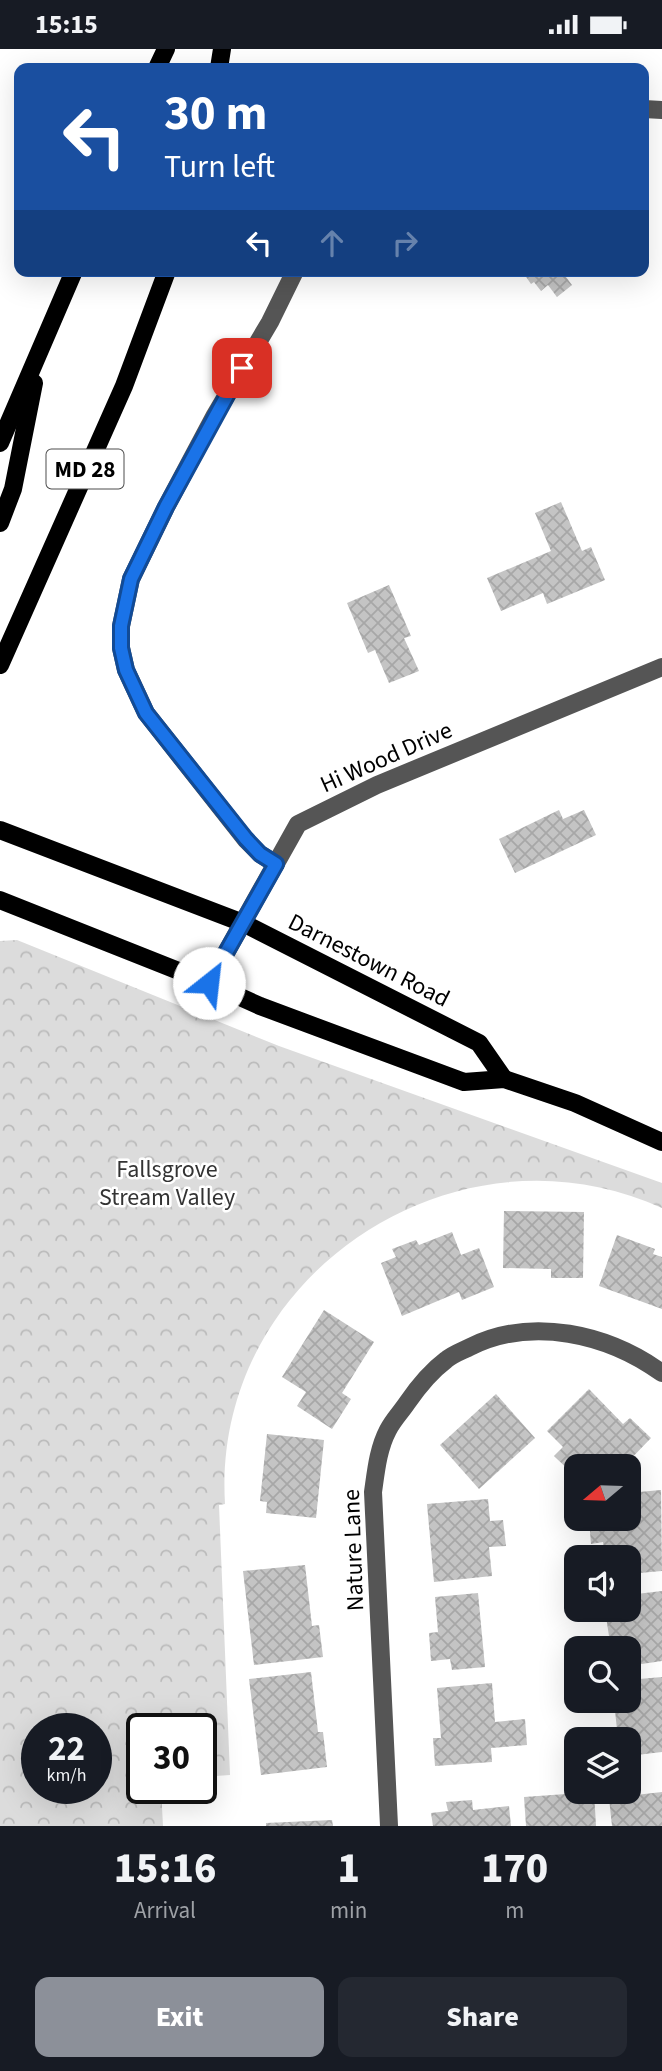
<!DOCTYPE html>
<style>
body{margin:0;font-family:"Source Sans 3",sans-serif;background:#242831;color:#f1f3f6;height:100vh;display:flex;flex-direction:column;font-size:26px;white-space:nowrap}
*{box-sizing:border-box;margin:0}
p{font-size:23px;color:#9ea1a6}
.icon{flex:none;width:38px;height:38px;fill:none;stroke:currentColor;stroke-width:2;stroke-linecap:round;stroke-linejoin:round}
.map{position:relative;height:1777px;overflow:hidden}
.side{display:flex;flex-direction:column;background:#171b24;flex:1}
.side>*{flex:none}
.banner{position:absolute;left:14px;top:14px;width:635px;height:214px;border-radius:14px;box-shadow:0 7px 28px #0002;background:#1a4fa0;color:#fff;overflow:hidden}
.needle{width:46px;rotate:251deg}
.fabs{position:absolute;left:564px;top:1405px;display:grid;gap:14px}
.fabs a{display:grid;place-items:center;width:77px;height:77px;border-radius:14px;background:#171b24;box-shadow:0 7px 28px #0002;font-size:35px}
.speed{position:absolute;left:21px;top:1664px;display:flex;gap:14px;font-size:35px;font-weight:700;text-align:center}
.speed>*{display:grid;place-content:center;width:91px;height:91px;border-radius:50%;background:#171b24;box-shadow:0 7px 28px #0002;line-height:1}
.speed small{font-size:18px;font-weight:400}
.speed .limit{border:4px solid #111;border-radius:10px;background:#fff;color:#111}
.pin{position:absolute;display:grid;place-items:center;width:60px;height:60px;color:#fff;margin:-30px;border-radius:14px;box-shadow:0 4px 10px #0006}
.me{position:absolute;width:77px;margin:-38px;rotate:29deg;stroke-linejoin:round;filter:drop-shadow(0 0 5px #0008)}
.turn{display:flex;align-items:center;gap:24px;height:147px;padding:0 35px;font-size:32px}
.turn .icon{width:91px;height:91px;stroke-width:2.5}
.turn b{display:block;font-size:49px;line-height:60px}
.lanes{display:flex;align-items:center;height:66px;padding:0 35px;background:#0003;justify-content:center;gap:35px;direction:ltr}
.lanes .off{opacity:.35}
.eta{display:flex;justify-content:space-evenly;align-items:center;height:119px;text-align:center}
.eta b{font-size:42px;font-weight:800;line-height:49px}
.cta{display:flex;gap:14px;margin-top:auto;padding:14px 35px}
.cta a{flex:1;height:80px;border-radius:14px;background:#8c9099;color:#fff;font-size:28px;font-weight:800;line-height:80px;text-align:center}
.cta a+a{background:#242831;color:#f1f3f6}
.status{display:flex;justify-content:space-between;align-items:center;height:49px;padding:0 35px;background:#171b24;direction:ltr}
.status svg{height:19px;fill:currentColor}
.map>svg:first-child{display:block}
.park{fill:url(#park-crowns);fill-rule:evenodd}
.building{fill:url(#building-cross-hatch)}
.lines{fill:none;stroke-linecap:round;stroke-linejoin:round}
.minor{stroke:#555;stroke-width:18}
.major{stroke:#000;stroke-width:18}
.route-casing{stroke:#114b97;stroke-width:18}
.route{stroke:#1a73e8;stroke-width:12}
.labels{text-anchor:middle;stroke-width:5;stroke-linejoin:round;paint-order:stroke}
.shield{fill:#fff;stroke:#4c4c4c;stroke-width:2}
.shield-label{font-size:23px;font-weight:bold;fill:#000}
.street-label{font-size:24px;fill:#000;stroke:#fff}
.park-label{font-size:24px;fill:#333;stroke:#fff}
</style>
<div class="status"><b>15:15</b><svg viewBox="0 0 49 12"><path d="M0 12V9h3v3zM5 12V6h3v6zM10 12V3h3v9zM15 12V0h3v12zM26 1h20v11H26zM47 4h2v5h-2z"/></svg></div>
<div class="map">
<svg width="662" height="1777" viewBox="0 0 662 1777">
<defs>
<pattern id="park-crowns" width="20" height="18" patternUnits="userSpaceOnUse" patternTransform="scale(1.75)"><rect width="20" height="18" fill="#dcdcdc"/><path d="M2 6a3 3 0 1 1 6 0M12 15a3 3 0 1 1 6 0" fill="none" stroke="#bbb"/></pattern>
<pattern id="building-cross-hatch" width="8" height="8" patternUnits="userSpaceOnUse" patternTransform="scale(1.75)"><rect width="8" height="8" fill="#c4c4c4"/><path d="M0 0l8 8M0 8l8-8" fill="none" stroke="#a7a7a7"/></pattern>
</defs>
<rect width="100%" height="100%" fill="#fff"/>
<path class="park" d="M17,891L279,997L662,1134V1159C456,1065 211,1226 225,1455L219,1456L230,1726L201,1728V1680H142V1740H161L163,1777H0V892ZM37,1680H96V1740H37Z"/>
<g class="building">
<path d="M522,222H566L563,224L572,236L557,248L548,236L541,242L534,233L531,235Z"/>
<path d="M561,453L582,502L591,498L605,531L547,555L543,544L501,562L487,529L551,502L535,464Z"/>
<path d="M389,536L411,587L404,589L419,622L389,634L375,601L368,604L347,554Z"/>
<path d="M559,761L563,770L584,761L596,786L515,824L499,790Z"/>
<path d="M504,1162L584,1163L583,1229H551V1220L503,1219Z"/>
<path d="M452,1183L461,1206L479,1199L494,1238L462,1251L459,1243L402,1267L381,1214L396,1208L392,1200L416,1191L419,1196Z"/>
<path d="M617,1186L655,1200L653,1205L662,1208V1260L599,1237Z"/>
<path d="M324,1261L374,1293L342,1344L351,1350L332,1380L297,1357L306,1343L282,1328Z"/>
<path d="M589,1340L623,1375L630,1369L651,1389L623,1418H587L584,1414L581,1418H576V1422L573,1425L554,1407L563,1398L547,1382Z"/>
<path d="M496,1345L535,1389L479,1440L440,1396Z"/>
<path d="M267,1385L324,1391L316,1469L266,1464L267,1453L260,1452Z"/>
<path d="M661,1441L662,1522L628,1525V1508H605L603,1493L591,1495L589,1470H628V1444Z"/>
<path d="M488,1450L490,1472L503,1471L506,1497L489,1498L492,1527L434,1533L427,1455Z"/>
<path d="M305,1516L312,1577L319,1576L323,1608L254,1616L243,1522Z"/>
<path d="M662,1542V1612L628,1617V1600H596L594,1588L609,1587L605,1561H628V1546Z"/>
<path d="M478,1544L485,1618L452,1621L450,1610L431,1612L429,1584L438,1583L435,1548Z"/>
<path d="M311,1623L318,1683H323L327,1718L261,1726L249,1630Z"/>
<path d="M662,1628V1703L628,1707V1690H618L614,1652H628V1631Z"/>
<path d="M492,1634L495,1673L525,1670L527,1696L491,1699L492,1713L435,1717L433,1689H441L437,1639Z"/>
<path d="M594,1743L596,1777H526L524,1748Z"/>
<path d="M662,1743V1777H612L609,1749Z"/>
<path d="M472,1751L473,1761L509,1757L511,1777H433L431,1764L448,1762L446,1753Z"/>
<path d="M332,1771L333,1777H266V1774Z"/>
</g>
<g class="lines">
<g class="minor">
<path d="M644,60L662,61"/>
<path d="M276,815L260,805L246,791L146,664L126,621L121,599V577L131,530L166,458L215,366L270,273L295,222"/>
<path d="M209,934L298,775L377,736L662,618"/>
<path d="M389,1777L373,1443C376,1422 378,1400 388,1381C393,1371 401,1363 407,1354C418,1338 430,1323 446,1311C453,1305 462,1302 470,1298C532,1267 608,1285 662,1324"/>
</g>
<g class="major">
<path d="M157,19L166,0"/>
<path d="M219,19L222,0"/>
<path d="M0,394L74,222"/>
<path d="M0,474L13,440L34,334"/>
<path d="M0,616L124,337L167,222"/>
<path d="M0,781L243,874L479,994L504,1030"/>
<path d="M0,851L209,934L260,957L464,1033L504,1030L575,1054L662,1093"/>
</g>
</g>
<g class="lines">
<defs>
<path id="route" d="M209,934L276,815L260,805L246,790L146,664L126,621L121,599V577L131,530L166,458L242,319"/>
</defs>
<use href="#route" class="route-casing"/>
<use href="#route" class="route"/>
</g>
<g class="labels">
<rect class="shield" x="46.5" y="400.5" width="77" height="39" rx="5"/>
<g class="shield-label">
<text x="85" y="428">MD 28</text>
</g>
<g class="street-label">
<text transform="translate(386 708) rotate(-24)" y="8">Hi Wood Drive</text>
<text transform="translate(369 911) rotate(27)" y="8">Darnestown Road</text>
<text transform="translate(353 1501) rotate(-92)" y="8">Nature Lane</text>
</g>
<g class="park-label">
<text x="167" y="1128">Fallsgrove<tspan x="167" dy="28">Stream Valley</tspan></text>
</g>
</g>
</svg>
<div class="fabs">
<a><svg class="needle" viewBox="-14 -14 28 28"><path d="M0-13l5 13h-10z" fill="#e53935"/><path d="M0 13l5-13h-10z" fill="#9ea1a6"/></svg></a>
<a><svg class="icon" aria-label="sound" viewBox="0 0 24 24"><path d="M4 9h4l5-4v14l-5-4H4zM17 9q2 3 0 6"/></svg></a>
<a><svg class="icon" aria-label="search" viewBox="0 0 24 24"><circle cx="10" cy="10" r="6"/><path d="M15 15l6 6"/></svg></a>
<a><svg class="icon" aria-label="layers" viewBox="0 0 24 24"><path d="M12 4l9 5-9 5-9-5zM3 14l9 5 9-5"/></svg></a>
</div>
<div class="speed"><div>22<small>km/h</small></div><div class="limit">30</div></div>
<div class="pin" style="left:242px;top:319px;background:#d93025"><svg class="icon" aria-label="arrive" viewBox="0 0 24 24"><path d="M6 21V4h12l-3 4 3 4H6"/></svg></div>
<svg class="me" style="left:209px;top:934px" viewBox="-20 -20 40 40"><circle r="19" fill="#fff"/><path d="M0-13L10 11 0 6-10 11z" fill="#1a73e8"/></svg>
<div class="banner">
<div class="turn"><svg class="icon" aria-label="left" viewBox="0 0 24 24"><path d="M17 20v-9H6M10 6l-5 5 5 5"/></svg><div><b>30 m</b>Turn left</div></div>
<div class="lanes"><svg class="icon" aria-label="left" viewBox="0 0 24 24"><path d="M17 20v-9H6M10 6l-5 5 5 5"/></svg><svg class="icon off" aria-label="ahead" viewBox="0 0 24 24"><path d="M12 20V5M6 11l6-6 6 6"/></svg><svg class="icon off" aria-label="right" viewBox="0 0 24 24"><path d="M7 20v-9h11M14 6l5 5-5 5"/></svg></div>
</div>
</div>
<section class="side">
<div class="eta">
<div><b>15:16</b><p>Arrival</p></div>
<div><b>1</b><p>min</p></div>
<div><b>170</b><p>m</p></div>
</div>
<div class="cta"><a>Exit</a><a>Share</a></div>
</section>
